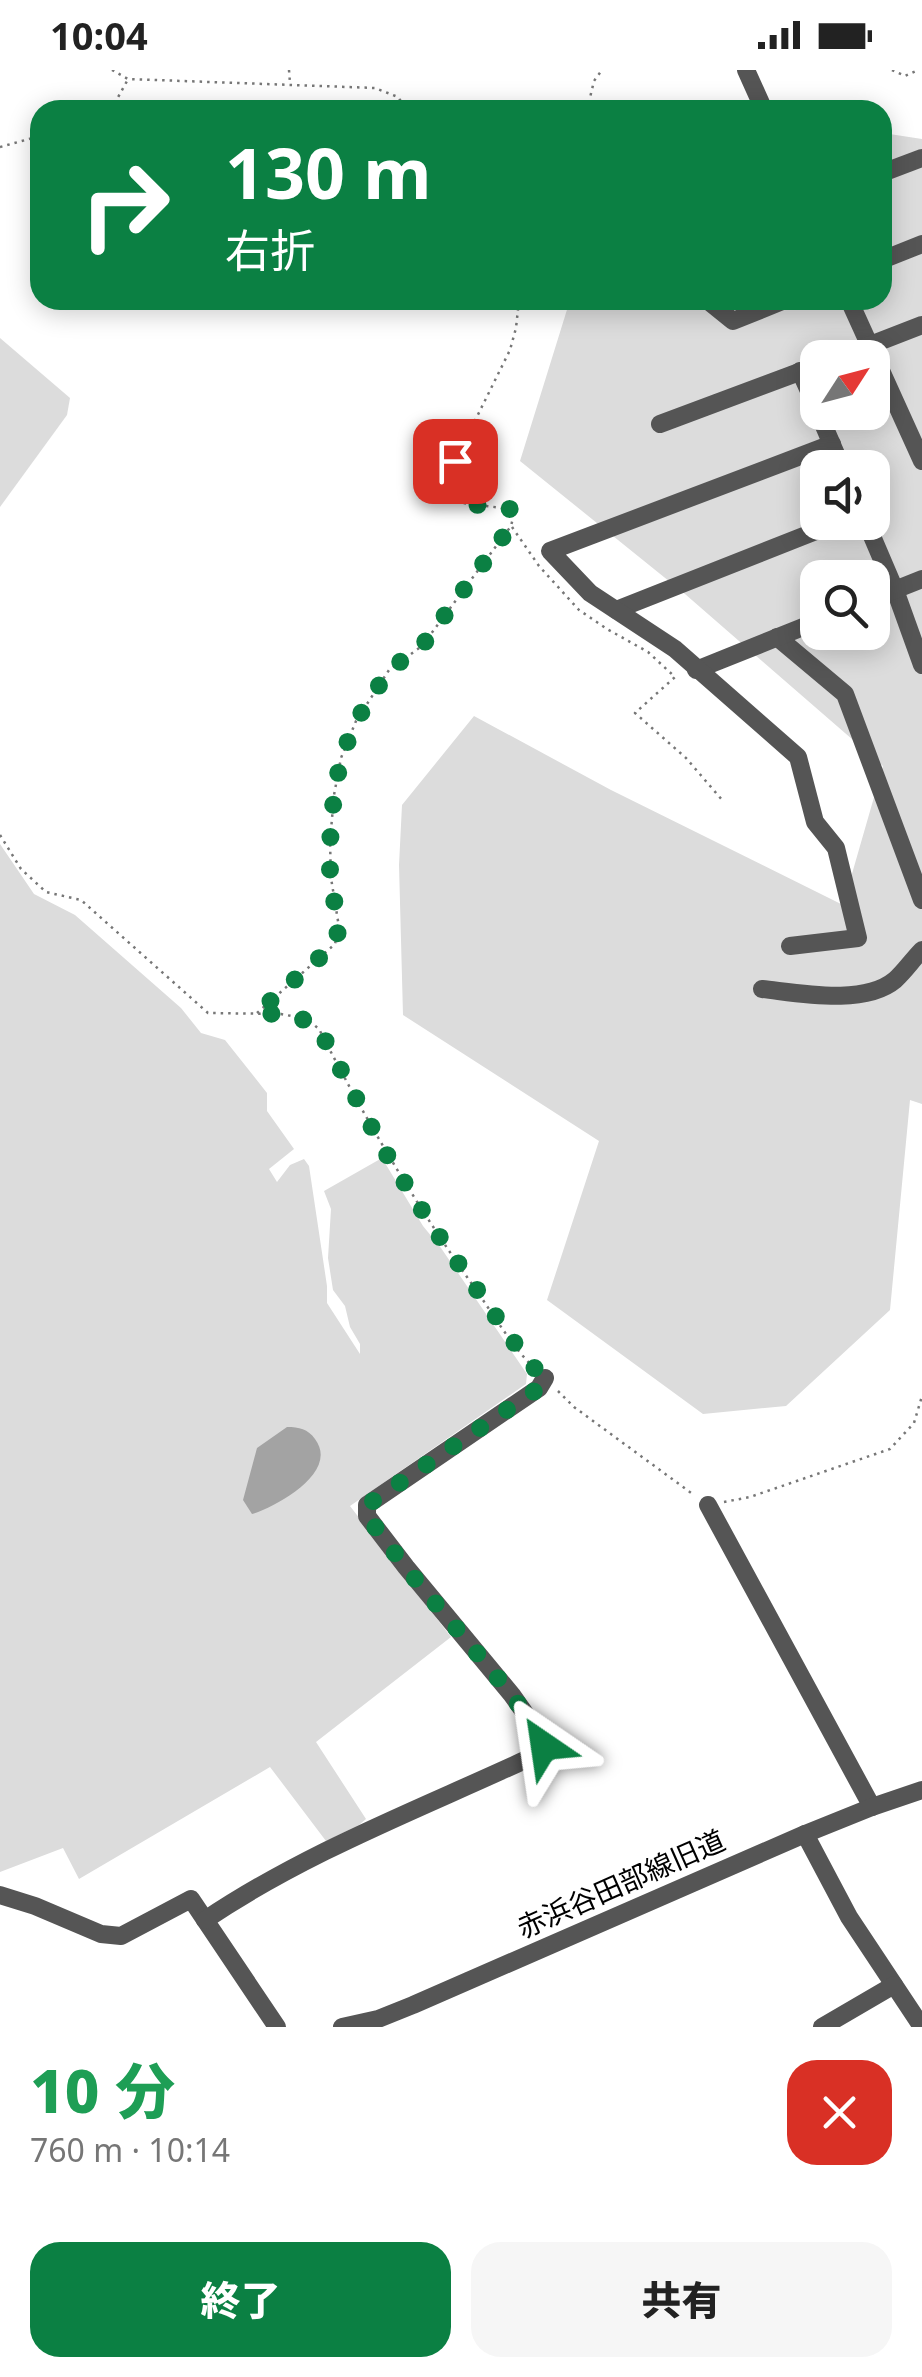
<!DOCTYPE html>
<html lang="ja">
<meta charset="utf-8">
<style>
body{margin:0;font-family:"Noto Sans","Noto Sans JP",sans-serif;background:#f6f6f6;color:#222;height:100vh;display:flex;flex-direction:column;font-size:38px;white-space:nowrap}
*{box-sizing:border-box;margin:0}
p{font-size:32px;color:#767676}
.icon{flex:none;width:55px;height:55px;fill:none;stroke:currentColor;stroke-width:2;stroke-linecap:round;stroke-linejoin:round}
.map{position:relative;height:1957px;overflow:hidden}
.details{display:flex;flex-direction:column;background:#fff;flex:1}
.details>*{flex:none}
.banner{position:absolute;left:30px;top:30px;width:862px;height:210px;border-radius:30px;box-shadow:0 5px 25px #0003;background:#0b8043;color:#fff;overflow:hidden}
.needle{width:65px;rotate:54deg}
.fabs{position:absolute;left:800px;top:270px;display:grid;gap:20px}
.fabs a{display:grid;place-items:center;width:90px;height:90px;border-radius:20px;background:#fff;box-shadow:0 5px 25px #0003;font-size:50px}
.pin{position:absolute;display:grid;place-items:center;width:85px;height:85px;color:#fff;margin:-42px;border-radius:20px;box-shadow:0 5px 15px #0006}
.me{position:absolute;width:110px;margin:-55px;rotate:328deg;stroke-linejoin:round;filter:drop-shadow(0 0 8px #0008)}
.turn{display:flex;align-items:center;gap:35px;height:210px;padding:0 30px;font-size:45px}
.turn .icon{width:130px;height:130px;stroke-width:2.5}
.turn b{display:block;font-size:70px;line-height:85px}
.round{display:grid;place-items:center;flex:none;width:105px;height:105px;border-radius:30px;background:#f6f6f6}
.overview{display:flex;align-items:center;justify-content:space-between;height:170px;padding:0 30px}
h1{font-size:60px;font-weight:800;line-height:75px;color:#1e9e55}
.cta{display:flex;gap:20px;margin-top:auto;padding:20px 30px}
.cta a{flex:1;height:115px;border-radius:30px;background:#0b8043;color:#fff;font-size:40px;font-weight:800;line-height:115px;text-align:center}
.cta a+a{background:#f6f6f6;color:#222}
.status{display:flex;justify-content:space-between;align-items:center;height:70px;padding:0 50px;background:#fff;direction:ltr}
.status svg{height:28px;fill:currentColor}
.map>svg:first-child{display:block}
.green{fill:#dcdcdc;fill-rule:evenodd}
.water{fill:#a3a3a3}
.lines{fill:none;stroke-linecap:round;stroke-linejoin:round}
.path{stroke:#777;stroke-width:2.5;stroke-dasharray:2.5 5;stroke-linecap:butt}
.minor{stroke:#555;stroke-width:18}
.route{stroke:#0b8043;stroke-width:18;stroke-dasharray:0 32.4}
.labels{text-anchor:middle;stroke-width:8;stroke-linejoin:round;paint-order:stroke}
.street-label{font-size:28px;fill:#000;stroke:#fff}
</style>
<div class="status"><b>10:04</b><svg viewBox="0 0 49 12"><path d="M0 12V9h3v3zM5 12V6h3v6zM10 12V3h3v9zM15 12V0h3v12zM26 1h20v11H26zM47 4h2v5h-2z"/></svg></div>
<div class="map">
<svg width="922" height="1957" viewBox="0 0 922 1957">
<rect width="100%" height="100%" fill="#fff"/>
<g class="green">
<path d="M883,63L922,69V1034L910,1030L890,1240L786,1336L703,1344L547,1230L599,1071L403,945L399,795L402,735L474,646L611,720L843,835L883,696L685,524L520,391L570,230H882ZM818,288H872V342H818ZM818,398H872V452H818ZM818,508H872V562H818Z"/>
<path d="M0,268L70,328L67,345L0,437Z"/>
<path d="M0,774L34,824L75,845L181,938L201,963L225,970L267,1023V1041L294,1079L269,1099L277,1112L290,1095L304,1089L309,1096L327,1216V1233L360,1284V1274L350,1257L345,1236L333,1220L328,1188L331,1139L324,1121L382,1088L423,1156L441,1178L527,1304L526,1314L350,1436L451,1567L316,1672L366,1749L359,1755L326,1771L270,1697L79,1809L63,1778L0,1802Z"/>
</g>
<path class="water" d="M287,1357C299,1357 308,1359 315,1369C340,1402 276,1437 252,1444L243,1430L257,1378Z"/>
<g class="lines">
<g class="path">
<path d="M112,0L128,9L375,18L398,27L407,40"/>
<path d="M289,0L290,13"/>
<path d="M892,0L905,6L918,0"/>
<path d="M111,40L127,11"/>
<path d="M587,40L594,11L602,0"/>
<path d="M0,77L40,66"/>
<path d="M512,457L539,496L579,540L607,559L648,582L675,607L635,643L686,688L723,731"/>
<path d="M0,765L21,799L46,822L81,830L208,943L281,944L307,949L319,959C365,1049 416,1135 474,1217C493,1244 511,1275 534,1298"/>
<path d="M257,943L335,874L339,857L331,808L330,772L334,725L341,688L356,651L389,600L422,576L511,456L513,448L510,439L463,433L461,428L470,407L455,391L510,280L516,258L519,230"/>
<path d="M558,1321L574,1337L694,1425"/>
<path d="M724,1432L750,1427L890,1379L914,1353L922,1326"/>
</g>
<g class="minor">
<path d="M746,0L764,40"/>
<path d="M882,103L922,88"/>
<path d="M882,190L922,174"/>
<path d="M707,230L733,251L785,230"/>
<path d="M849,230L922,391"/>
<path d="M837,288L922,255"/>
<path d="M800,301L818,341"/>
<path d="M818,342L842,398"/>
<path d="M660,354L818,295"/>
<path d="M866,452L895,520L922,595"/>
<path d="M872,529L922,509"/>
<path d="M616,540L839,452"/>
<path d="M777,567L845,624L922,830"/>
<path d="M696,600L818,551"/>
<path d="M790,876L858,868L836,778L815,752L798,687L675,579L590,523L550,481L832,374"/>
<path d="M762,919C799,923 864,936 895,910C905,901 913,889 922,880"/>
<path d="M708,1435L872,1737"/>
<path d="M805,1764L849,1847L922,1957"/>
<path d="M0,1825L35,1836L101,1864L121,1866L191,1829L277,1957"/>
<path d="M205,1850C309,1780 425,1737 538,1684L544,1677L543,1669L512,1625L406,1497L367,1446V1435L539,1318L545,1308"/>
<path d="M342,1957L378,1949L413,1935L805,1764L872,1737L922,1720"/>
<path d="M822,1957L894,1915"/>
</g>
</g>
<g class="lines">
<path class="route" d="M455,391L470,407L461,428L463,433L510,439L513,448L511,456L422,576L389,600L356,651L341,688L334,725L330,772V808L339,857L335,874L257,943C280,944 301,944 319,959L384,1080L432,1156L528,1292L545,1308L539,1318L367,1435V1446L406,1498L512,1625L542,1669L544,1676"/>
</g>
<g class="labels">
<g class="street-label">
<text transform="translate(621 1814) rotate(-24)" y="10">赤浜谷田部線旧道</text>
</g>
</g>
</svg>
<div class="fabs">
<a><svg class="needle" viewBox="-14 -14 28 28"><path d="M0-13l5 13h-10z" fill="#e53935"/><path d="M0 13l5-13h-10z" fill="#767676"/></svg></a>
<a><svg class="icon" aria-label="sound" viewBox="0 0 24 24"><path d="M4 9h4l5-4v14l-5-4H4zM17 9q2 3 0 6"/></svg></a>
<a><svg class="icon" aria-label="search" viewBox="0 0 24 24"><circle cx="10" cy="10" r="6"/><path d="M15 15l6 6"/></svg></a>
</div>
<div class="pin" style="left:455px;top:391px;background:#d93025"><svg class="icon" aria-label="arrive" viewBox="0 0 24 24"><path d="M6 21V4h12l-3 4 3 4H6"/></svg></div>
<svg class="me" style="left:544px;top:1676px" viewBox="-20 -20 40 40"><path d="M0-17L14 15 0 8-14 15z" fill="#0b8043" stroke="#fff" stroke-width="4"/></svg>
<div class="banner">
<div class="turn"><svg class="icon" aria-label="right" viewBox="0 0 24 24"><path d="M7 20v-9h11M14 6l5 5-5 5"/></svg><div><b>130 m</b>右折</div></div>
</div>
</div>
<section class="details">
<div class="overview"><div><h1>10 分</h1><p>760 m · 10:14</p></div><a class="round" style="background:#d93025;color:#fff"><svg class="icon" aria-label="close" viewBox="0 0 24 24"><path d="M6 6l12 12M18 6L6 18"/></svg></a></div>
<div class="cta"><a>終了</a><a>共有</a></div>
</section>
